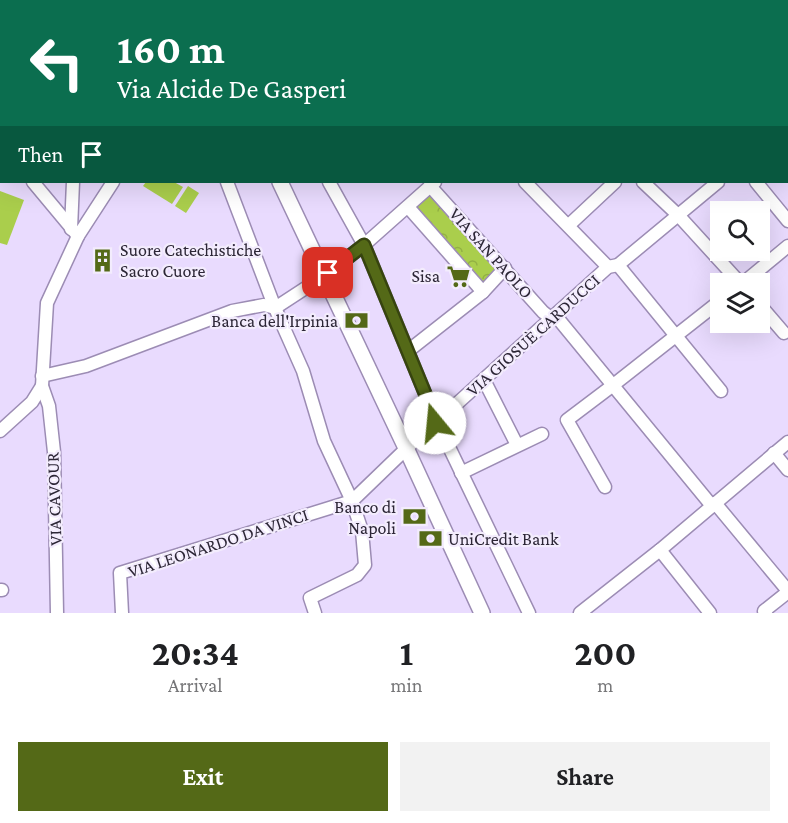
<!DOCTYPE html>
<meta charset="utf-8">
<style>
body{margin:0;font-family:"Crimson Pro",serif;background:#f2f2f2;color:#202124;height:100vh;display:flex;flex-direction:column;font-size:22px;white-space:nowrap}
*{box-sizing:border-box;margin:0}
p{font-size:20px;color:#757577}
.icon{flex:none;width:33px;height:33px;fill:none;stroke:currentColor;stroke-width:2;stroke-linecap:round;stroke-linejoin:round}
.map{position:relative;height:613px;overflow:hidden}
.panel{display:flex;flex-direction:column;background:#fff;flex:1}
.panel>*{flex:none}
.hud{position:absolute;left:0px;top:0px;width:789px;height:183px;box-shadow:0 6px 24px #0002;background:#0b6e4f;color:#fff;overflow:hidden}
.fabs{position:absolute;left:710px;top:201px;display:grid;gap:12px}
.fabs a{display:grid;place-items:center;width:60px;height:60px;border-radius:0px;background:#fff;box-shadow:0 6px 24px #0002;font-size:30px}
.pin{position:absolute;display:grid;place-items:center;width:51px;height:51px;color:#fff;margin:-26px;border-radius:12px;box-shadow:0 3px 9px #0006}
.me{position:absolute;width:66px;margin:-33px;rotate:343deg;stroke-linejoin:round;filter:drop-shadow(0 0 4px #0008)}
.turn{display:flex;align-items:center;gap:21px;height:126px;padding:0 18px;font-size:27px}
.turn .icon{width:78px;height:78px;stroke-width:2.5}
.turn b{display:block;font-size:42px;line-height:51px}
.then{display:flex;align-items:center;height:57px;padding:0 18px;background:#0003;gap:12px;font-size:22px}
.eta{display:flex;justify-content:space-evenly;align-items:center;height:102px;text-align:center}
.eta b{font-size:36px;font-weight:700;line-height:42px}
.button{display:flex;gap:12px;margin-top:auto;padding:12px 18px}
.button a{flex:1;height:69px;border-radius:0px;background:#546917;color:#fff;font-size:24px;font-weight:700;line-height:69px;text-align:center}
.button a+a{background:#f2f2f2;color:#202124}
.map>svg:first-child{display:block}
.park{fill:url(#park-crowns)}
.garden{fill:#aace4c}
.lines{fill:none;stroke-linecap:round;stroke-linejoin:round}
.minor-casing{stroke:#9c8cb4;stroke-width:15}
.major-casing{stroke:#9c8cb4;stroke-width:18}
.minor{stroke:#fff;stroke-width:12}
.major{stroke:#fff;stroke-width:15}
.route-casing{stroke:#37440f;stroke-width:15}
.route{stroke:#546917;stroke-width:10}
.labels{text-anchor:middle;stroke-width:4.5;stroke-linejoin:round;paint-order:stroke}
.poi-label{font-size:18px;fill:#2c2636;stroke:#f3ecfd;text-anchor:end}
.street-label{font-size:18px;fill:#2c2636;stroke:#f3ecfd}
</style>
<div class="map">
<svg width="788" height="613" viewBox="0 0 788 613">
<defs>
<pattern id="park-crowns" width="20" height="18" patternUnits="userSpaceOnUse" patternTransform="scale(1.5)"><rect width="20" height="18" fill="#aace4c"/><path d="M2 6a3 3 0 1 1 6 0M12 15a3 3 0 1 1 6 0" fill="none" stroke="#92b143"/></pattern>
</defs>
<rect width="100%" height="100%" fill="#e9dbfe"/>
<path class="park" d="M430,194L499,271L482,287L415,208Z"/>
<g class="garden">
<path d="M146,182H174L183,187L172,204L143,186Z"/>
<path d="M188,186L199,193L186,213L175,206Z"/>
<path d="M0,191L24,200L7,245L0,243Z"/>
</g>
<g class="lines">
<defs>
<g id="minor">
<path d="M219,0L222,2"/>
<path d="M523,0H525"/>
<path d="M570,0L571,2"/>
<path d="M75,1L76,2"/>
<path d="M185,2L186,0"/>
<path d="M435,2L436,0"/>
<path d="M634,2L636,0"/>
<path d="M736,2L738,0"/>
<path d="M0,32H2"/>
<path d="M788,85V84"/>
<path d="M0,147L2,148"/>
<path d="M33,182L78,236"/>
<path d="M227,182L275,308L303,371L324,441L352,501L362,531L365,565L357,575L310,598L315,613"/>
<path d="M329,182L364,245L436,420L529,613"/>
<path d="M525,182L608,267"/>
<path d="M643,182L679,216L741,284"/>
<path d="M756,182L788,221"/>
<path d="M430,186L543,312L552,319"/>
<path d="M408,207L483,292"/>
<path d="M569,225L615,182"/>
<path d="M71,229L73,182"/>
<path d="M618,265L721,391"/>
<path d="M742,284L788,246"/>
<path d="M759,304L784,333"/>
<path d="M557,314L560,321L712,506"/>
<path d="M408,351L483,292L505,268"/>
<path d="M42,376L86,366L232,311L264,305L275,308L324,276L364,245L435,182"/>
<path d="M484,380L517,445"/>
<path d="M0,431L32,402L42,386"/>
<path d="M774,453L788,470"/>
<path d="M461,473L542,434"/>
<path d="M605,487L567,420L612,386L720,301"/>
<path d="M715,503L788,591"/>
<path d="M660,550L710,613"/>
<path d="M0,590H2"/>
<path d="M57,613L54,452L49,406L42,386L47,303L78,236L113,182"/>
<path d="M122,613L120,573L352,501L436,420L441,418L608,267L618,265L718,182"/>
<path d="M580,613L660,550L788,442"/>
<path d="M766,613L764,611L788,592"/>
</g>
<g id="major">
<path d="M257,2L258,0"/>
<path d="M280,182L406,448L482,613"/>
</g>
</defs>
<use href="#minor" class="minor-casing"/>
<use href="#major" class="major-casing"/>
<use href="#minor" class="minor"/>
<use href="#major" class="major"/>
</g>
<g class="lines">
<defs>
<path id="route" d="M328,273L364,245L436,420L435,423"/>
</defs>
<use href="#route" class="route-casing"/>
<use href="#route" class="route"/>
</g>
<defs>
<symbol id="building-bare" viewBox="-9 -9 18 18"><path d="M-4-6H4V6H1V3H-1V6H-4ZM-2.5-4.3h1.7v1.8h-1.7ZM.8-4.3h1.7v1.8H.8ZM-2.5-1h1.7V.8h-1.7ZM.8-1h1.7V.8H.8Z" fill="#546917" stroke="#f3ecfd" stroke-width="2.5" paint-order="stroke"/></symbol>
<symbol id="supermarket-bare" viewBox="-9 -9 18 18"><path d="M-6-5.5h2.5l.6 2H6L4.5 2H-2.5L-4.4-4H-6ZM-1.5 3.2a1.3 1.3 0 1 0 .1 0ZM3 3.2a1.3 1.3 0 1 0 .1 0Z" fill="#546917" stroke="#f3ecfd" stroke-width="2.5" paint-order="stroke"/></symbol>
<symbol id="bank-bare" viewBox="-9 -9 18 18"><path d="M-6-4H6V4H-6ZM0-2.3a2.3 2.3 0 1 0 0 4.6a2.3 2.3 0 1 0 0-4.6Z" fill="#546917" stroke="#f3ecfd" stroke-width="2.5" paint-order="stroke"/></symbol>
</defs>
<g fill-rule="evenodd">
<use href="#building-bare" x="86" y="244" width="33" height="33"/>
<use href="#supermarket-bare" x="442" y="260" width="33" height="33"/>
<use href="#bank-bare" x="340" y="304" width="33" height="33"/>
<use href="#bank-bare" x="398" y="500" width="33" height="33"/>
<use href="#bank-bare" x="414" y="522" width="33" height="33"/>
</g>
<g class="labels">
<g class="poi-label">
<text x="120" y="256" text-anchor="start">Suore Catechistiche<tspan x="120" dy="21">Sacro Cuore</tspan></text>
<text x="440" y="282">Sisa</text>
<text x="338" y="327">Banca dell'Irpinia</text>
<text x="396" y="513">Banco di<tspan x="396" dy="21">Napoli</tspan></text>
<text x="448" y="545" text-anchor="start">UniCredit Bank</text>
</g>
<g class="street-label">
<text transform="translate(491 253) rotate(48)" y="6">VIA SAN PAOLO</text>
<text transform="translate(533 335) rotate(-42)" y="6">VIA GIOSUÈ CARDUCCI</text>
<text transform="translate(54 499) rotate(-92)" y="6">VIA CAVOUR</text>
<text transform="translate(218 543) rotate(-18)" y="6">VIA LEONARDO DA VINCI</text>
</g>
</g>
</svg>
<div class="fabs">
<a><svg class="icon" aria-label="search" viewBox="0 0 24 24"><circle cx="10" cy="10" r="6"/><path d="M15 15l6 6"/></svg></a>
<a><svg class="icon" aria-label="layers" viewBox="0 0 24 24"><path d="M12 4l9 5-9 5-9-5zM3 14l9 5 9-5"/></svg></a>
</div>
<div class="pin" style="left:328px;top:273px;background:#d93025"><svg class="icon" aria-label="arrive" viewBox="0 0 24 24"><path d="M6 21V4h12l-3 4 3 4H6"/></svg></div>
<svg class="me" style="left:435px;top:423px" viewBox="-20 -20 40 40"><circle r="19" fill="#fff"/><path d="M0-13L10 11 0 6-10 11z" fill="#546917"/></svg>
<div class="hud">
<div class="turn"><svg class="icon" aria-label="left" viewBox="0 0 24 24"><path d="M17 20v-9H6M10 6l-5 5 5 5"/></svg><div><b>160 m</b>Via Alcide De Gasperi</div></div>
<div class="then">Then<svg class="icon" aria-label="arrive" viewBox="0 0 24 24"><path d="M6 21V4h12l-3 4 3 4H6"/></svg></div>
</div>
</div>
<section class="panel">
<div class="eta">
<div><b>20:34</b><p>Arrival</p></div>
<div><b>1</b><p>min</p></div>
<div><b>200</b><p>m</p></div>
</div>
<div class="button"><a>Exit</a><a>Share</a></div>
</section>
